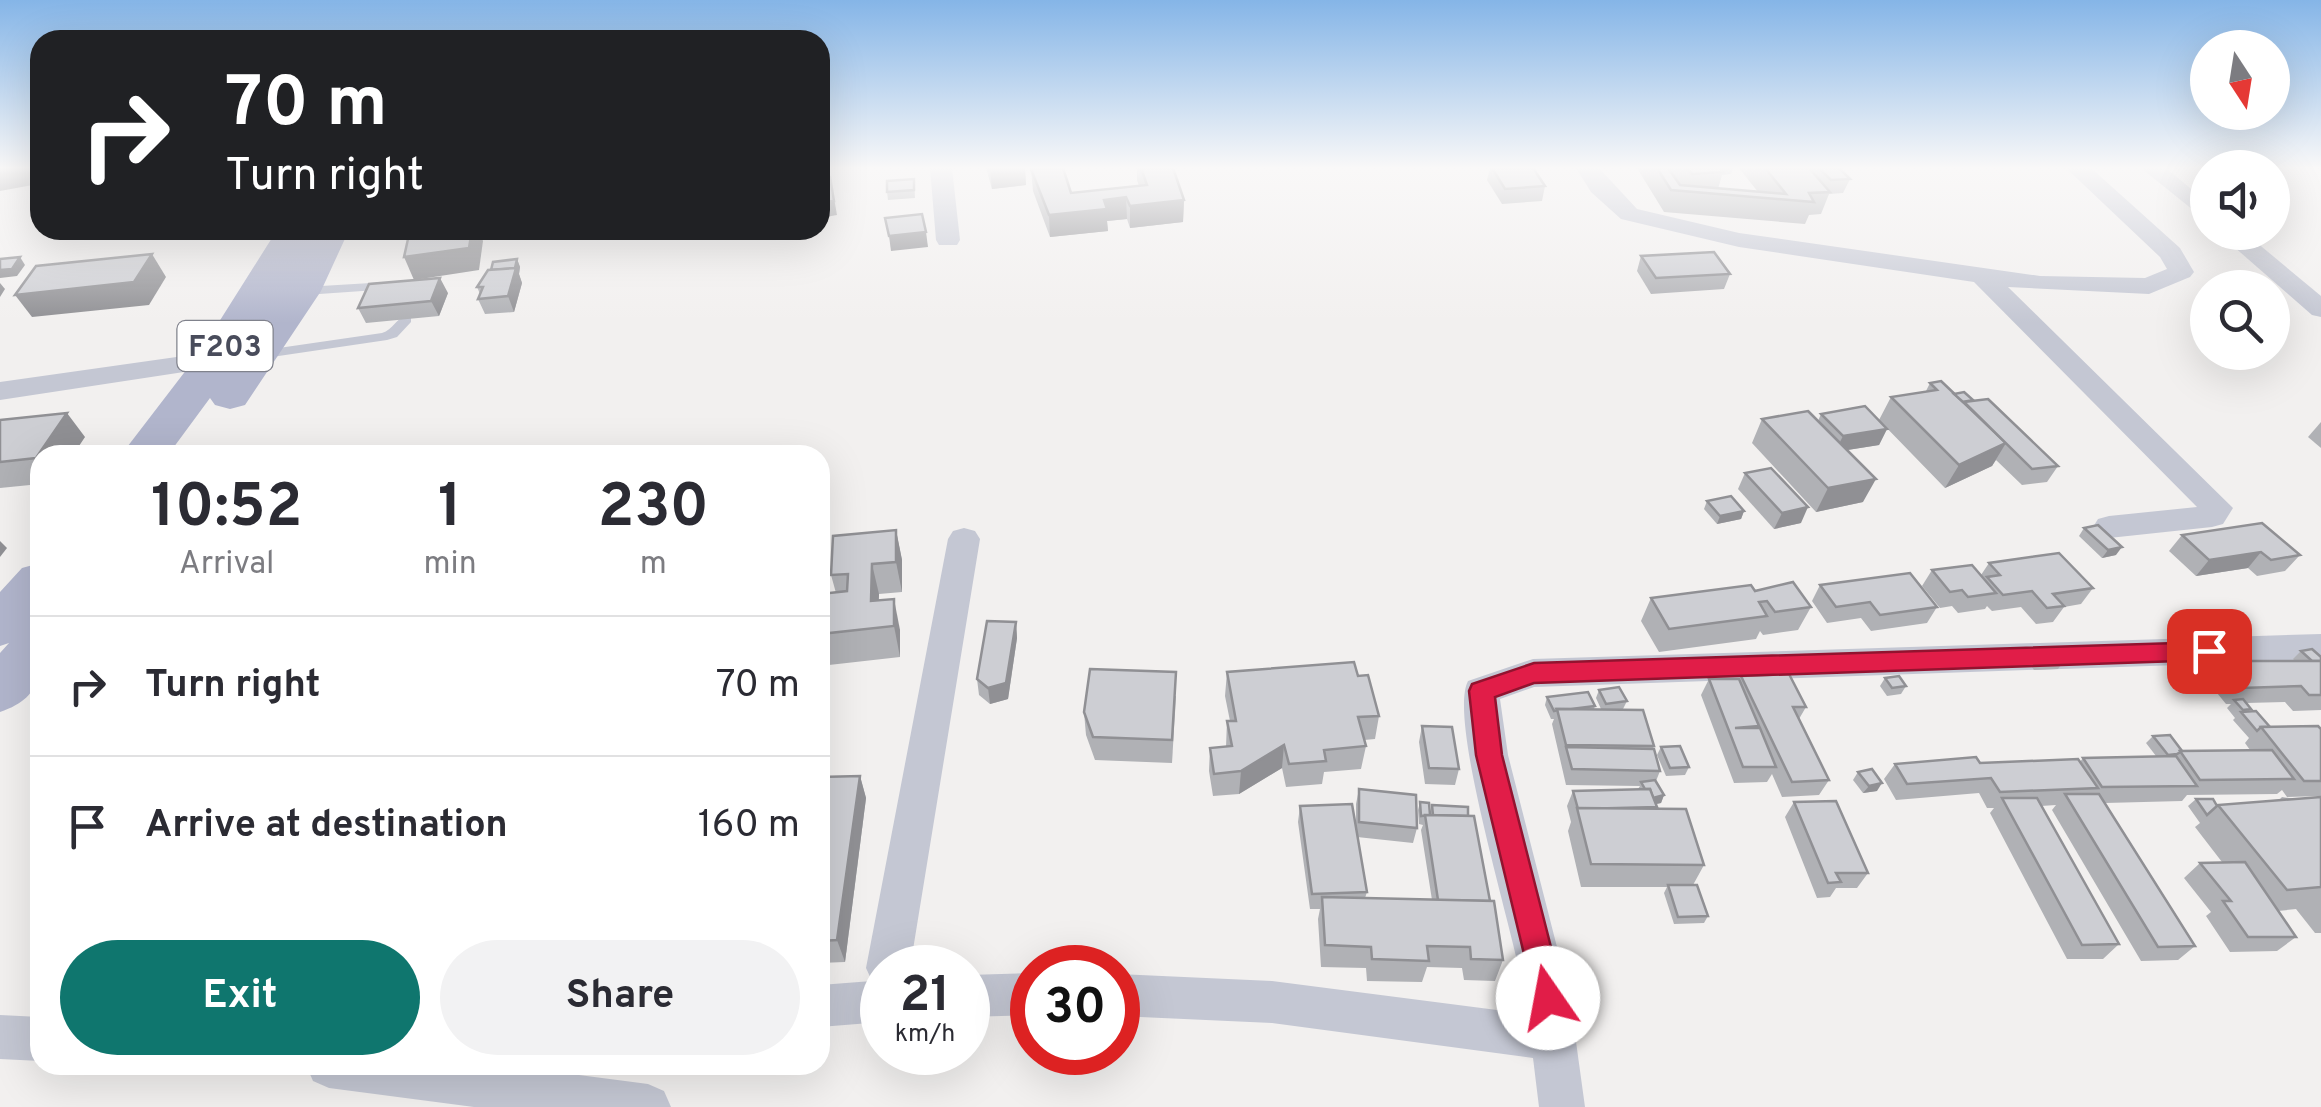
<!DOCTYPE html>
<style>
body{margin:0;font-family:Overpass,sans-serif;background:#f2f2f3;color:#2b2b33;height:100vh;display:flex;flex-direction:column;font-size:38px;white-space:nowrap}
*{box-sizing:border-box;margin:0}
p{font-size:32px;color:#7c7c81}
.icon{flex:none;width:55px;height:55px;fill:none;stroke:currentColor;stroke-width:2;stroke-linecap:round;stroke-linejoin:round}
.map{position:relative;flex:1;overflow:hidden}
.panel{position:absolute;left:30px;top:445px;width:800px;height:630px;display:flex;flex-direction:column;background:#fff;border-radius:30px;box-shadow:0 10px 40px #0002}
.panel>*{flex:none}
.hud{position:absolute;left:30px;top:30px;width:800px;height:210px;border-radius:30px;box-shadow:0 10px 40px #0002;background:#202124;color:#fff;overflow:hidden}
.needle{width:65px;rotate:168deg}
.tools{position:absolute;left:2190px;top:30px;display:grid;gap:20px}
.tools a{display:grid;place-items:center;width:100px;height:100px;border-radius:50%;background:#fff;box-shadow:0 10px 40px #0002;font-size:50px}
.speed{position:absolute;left:860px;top:945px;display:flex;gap:20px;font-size:50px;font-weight:700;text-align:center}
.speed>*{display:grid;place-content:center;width:130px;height:130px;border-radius:50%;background:#fff;box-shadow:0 10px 40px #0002;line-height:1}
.speed small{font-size:25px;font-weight:400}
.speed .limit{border:15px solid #d22;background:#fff;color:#111}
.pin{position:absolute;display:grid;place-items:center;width:85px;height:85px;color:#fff;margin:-42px;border-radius:20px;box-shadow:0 5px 15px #0006}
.me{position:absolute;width:110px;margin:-55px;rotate:348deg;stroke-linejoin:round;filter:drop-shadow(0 0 8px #0008)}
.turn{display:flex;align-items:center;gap:35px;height:210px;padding:0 30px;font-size:45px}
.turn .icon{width:130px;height:130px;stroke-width:2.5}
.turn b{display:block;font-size:70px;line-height:85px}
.eta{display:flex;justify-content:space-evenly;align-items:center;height:170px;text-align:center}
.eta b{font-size:60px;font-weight:700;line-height:70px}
.cta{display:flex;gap:20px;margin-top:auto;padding:20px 30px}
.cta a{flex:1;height:115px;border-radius:60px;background:#0f766e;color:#fff;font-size:40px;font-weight:700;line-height:115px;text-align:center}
.cta a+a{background:#f2f2f3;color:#2b2b33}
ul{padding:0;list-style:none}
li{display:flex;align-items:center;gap:30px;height:140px;padding:0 30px;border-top:2px solid #e1e1e2}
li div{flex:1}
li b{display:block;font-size:38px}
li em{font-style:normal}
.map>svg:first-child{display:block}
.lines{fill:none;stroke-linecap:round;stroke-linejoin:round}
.service{fill:#c4c7d3;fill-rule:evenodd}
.minor{fill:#c4c7d3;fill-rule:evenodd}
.primary{fill:#b1b5cc;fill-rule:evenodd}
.wall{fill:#b0b1b5}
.shaded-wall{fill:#909094}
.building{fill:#cdced3;stroke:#909094;stroke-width:2.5}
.route{fill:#e11d48;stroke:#92132f;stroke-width:2.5}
.labels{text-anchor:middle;stroke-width:8;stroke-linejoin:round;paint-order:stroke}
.shield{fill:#fff;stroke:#80828c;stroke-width:2.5}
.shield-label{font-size:30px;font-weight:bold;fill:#494c5b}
</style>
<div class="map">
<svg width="2321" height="1107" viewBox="0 0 2321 1107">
<rect width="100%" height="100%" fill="#f2f0ef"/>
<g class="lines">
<g class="service">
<path d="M387,282L391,283V289L305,295L299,291L305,287Z"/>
<path d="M407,315L411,316V322L397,337L387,340L265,358L259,354L265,350L382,333C393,330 396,318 407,315Z"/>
</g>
<g class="minor">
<path d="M930,168H952L960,240L957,245H939L936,240Z"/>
<path d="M1576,168H1599L1637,209L1739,233L2040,276L2145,278L2167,269L2160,257L2066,168H2091L2180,248L2194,272L2190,277L2149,294L2008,287L2233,508L2223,524L2212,527L2109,538L2098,535L2093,527L2098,519L2109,516L2197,507L1974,282L1739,247L1621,219L1591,192Z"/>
<path d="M2141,168H2166L2208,203V222Z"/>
<path d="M2217,232H2244L2321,296V317L2312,315Z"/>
<path d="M233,349L243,351L247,357L243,363L0,400V382Z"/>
<path d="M964,528L975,531L980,539L910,968H882V1022L820,1027V985L872,981L866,968L948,539L953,531Z"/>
<path d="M2321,634V660L1534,687L1500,699L1508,755L1570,998L1585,1107H1539L1533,1058L1272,1023L1118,1016V974L1272,981L1528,1014C1521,952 1446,723 1468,681L1533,659Z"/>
<path d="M1032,973V1015L968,1017V975Z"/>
<path d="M0,1015L40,1017V1061L0,1059Z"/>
<path d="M306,1065H503L648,1084L664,1091L671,1107H474L329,1088L313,1081Z"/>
</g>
<g class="primary">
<path d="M277,230H349L321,291L245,405L230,409L215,405L210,398L168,455H121L200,352Z"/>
<path d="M40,563V615L30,627L40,624C40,666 48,696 0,712V653L9,643L0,646V592L22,568Z"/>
</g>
</g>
<g class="wall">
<path d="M986,168H1025L1026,185L992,189Z"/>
<path d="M1137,168H1173L1184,200L1183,222L1130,228L1127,219L1107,221L1108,231L1050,237L1033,191L1031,169L1071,193L1139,186L1137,180Z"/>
<path d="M1490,168H1533L1545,186L1542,201L1502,204L1487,180Z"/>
<path d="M1637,168H1733L1731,174L1722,175L1718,189L1758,192L1739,168H1839L1850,179L1843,193L1829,194L1821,214L1809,215L1805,224L1664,212Z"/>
<path d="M914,179L915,198L888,200L887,192Z"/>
<path d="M1641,256L1730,274L1724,289L1651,294L1637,271Z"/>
<path d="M517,259L520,267L519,274L522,283L514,312L485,314L478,299L480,294L477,287Z"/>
<path d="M448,293L439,316L366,323L358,308Z"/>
<path d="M1930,383L1954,394L1973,400L2058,466L2047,482L2022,485L1996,460L1992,466L1945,488L1879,420L1891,397L1926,391Z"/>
<path d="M1821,414L1887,429L1879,445L1847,450L1863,502L1816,512L1752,443L1762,419L1818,421Z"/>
<path d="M0,420L85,437L40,455V484L0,488Z"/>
<path d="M2321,422V448L2308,437Z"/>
<path d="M1745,473L1801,523L1774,529L1738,489Z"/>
<path d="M1707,501L1744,511L1741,519L1717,524L1704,509Z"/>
<path d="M2084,528L2116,555L2102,558L2079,536Z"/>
<path d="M896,530L902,560V592L879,594L878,601L900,630V657L820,666V594L836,593L831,575Z"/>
<path d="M2182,535L2300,555L2285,571L2257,576L2248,568L2196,576L2169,551Z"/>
<path d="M1989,563L2093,588L2081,604L2064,607L2053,622L2036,624L2021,607L1992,611L1987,606L1985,609L1958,613L1952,606L1940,608L1922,586L1932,570L1981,575Z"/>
<path d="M1820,585L1937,607L1927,623L1871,631L1861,618L1827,623L1812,601Z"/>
<path d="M1755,591L1811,607L1798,630L1763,635L1760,631L1756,639L1659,652L1641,621L1651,598Z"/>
<path d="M1016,622L1017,638L1008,699L990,704L979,695L977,679Z"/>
<path d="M2301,651L2321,657V710L2293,711L2285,702L2246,703L2251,709L2248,712L2270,727L2321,729V796L2287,797L2282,790L2277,794L2187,795L2182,801L2105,803L2195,946L2178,960L2141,961L2052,810L2056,805L2041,806L2119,944L2103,959H2067L1990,813L1994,808H1987L1979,793L1896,800L1884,779L1895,764L2080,762L2083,758L2156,756L2146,743L2153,736L2182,751L2250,750L2245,743L2249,738L2233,720L2235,718L2227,708L2231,704H2226L2204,677L2218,661H2295L2293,659Z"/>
<path d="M2035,654L2064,661L2058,669L2034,670L2029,662Z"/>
<path d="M1227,672L1358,676L1379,716L1375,739L1364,740L1366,746L1361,769L1324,772L1322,784L1286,787L1282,768L1239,794L1213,796L1209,771L1210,748L1226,747L1227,721H1230L1225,696Z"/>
<path d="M1741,676L1806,707L1799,719L1829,780L1819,795L1782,797L1772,774L1767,782L1734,783L1701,695L1709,679H1739Z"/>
<path d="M1885,678L1906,686L1901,694L1887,696L1880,686Z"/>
<path d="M1599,690L1627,701L1623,709L1654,746L1653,749L1660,771L1656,781L1664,795L1661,803L1656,804L1657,807L1704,865L1693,885L1708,916L1704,923L1674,924L1664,893L1667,887H1581L1568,831L1571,822L1567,806L1573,791L1638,789L1640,786L1566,785L1552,724L1554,719H1551L1545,705L1547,697L1595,706L1594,709H1601L1596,698Z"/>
<path d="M1176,696L1172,763L1095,760L1086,735L1084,712Z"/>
<path d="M1422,726L1459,769L1455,785L1425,784L1419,742Z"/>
<path d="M1661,747L1689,767L1685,775L1666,776L1657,755Z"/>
<path d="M1858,772L1877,791L1863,793L1853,780Z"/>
<path d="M860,776L866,798L845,962L820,963V777Z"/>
<path d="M1359,789L1417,828L1413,843L1357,837L1367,892L1365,898L1432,900L1421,830L1423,825L1419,824L1418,810L1420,802L1430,813L1432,805L1468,816L1503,960L1495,981L1464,980L1462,968L1427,967L1422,982L1367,981L1366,968L1321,967L1318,919L1320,909H1310L1298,822L1300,806L1356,829V804Z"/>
<path d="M2282,797L2295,799L2321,797V933H2315L2296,909L2278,911L2296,937L2277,951L2230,952L2206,916L2211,912L2184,878L2200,863L2222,862L2195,827L2200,823L2188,806L2196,799L2217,806L2279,800Z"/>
<path d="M1794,802L1868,873L1857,888H1836L1830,897L1817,898L1785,817Z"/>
</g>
<g class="shaded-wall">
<path d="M0,168H40L38,184L0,191Z"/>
<path d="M990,168H1025L1026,185L992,189Z"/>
<path d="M833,192L837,215L820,218V202Z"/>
<path d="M1126,197L1127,219L1107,221L1108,231L1050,237L1049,215L1104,200Z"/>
<path d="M1184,200L1183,222L1130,228V206Z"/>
<path d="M472,230H478L483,241L479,270L414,280L404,257Z"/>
<path d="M926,232L928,247L891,251L889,236Z"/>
<path d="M152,254L166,277L149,305L32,317L15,295Z"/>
<path d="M20,257L25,265L17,276L0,278V270Z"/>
<path d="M517,259L520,267L519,274L522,283L514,312L508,296Z"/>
<path d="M440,278L448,293L439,316L431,301Z"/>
<path d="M0,283L5,289L0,297Z"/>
<path d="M67,413L85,437L73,455H40V463L36,458Z"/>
<path d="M1887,429L1879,445L1835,452L1843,436Z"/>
<path d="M2006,443L1992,466L1945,488L1959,465Z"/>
<path d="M1876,479L1863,502L1816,512L1828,488Z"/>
<path d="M1808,507L1801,523L1774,529L1782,513Z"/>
<path d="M1744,511L1741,519L1717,524L1720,516Z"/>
<path d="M896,530L902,560V592L896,562Z"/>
<path d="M0,541L7,548L0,557Z"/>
<path d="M2122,547L2116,555L2102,558L2108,550Z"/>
<path d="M2261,552L2248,568L2196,576L2209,560Z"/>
<path d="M872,564L879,594L878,628L871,601Z"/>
<path d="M894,599L900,630V657L894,626Z"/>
<path d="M1016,622L1017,638L1008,699L990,704L988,688Z"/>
<path d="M1284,745L1282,768L1239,794L1241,771Z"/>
<path d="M860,776L866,798L845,962L837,940Z"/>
<path d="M1882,783L1877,791L1863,793L1869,786Z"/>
<path d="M1664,795L1661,803L1646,806L1650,798Z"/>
</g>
<g class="building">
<path d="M1063,168L1071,193L1147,185L1141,168H1173L1184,200L1130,206L1126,197L1104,200L1107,209L1049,215L1031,169Z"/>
<path d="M1492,168H1533L1545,186L1505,189Z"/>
<path d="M1657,168H1668L1680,185L1786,194L1765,168H1809L1830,192L1809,193L1814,202L1671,190Z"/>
<path d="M1687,168H1720L1723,172L1692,174Z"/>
<path d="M1819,168H1839L1850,179L1831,180Z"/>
<path d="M820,177H830L834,201L820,202Z"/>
<path d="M914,179V190L887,192V181Z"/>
<path d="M922,214L926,232L889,236L885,218Z"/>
<path d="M410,230H472L469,248L404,257Z"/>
<path d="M1714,252L1730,274L1656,278L1641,256Z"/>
<path d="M152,254L134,282L15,295L36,266Z"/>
<path d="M20,257L12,269L0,270V259Z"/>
<path d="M517,259L515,268L491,270L493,262Z"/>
<path d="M516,268L508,296L478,299L483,287H477L488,270Z"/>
<path d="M440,278L431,301L358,308L369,284Z"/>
<path d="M1941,381L2006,443L1959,465L1891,397L1937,390L1930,383Z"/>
<path d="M1964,392L1973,400L1963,402L1954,394Z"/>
<path d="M1988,399L2058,466L2032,469L1964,402Z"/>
<path d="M1865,406L1887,429L1843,436L1821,414Z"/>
<path d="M1808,411L1876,479L1828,488L1762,419Z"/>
<path d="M67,413L36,458L0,462V420Z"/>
<path d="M1771,468L1808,507L1782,513L1745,473Z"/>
<path d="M1731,496L1744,511L1720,516L1707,501Z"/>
<path d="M2262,523L2300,555L2271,560L2261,552L2209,560L2182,535Z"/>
<path d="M2098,525L2122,547L2108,550L2084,528Z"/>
<path d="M896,530V562L872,564L871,601L894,599V626L820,634V594L847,591L848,574L831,575L833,536Z"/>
<path d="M2059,553L2093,588L2053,594L2064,606L2047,608L2032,591L2003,595L1987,577L2000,575L1989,563Z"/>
<path d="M1972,565L1996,593L1968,597L1962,590L1950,592L1932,570Z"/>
<path d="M1910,573L1937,607L1880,615L1870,602L1836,607L1820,585Z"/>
<path d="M1793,582L1811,607L1775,612L1767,601L1759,602L1767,616L1669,629L1651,598L1751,585L1755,591Z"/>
<path d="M987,621L1016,622L1006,683L988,688L977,679Z"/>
<path d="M2312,649L2321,657V661H2312L2301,651Z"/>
<path d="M2035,654H2059L2064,661L2040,662Z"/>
<path d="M2218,661H2321V695H2309L2301,686L2241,688Z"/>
<path d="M1354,662L1358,676L1368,675L1379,716L1358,717L1366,746L1324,750L1326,761L1289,764L1284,745L1241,771L1214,774L1210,748L1232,746L1227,721H1236L1227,672Z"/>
<path d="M1090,669L1176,672L1172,740L1093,737L1084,712Z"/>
<path d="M1789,674L1806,707H1793L1829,780L1792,782L1741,676Z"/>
<path d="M1899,676L1906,686L1892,688L1885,678Z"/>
<path d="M1709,679H1739L1759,726L1735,728H1760L1776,767H1743Z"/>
<path d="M1619,687L1627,701L1606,704L1599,690Z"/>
<path d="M1588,692L1595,706L1571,709H1557L1558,710L1554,711L1547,697Z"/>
<path d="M2243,699L2251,709L2243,710L2234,700Z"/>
<path d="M1557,709L1643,710L1654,746L1566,745Z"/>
<path d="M2256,711L2270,727H2261L2257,731L2241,712Z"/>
<path d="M1422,726L1452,727L1459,769L1429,768Z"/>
<path d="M2318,726L2321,729V781H2304L2261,727Z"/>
<path d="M2170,735L2182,751L2177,754L2168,755L2153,736Z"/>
<path d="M1680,746L1689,767L1670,768L1661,747Z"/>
<path d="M1566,747L1654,749L1660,771L1572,769Z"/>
<path d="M2272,750L2294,779L2200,780L2180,751Z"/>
<path d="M2176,756L2197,786L2102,787L2083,758Z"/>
<path d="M1976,757L1980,763L2078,759L2098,788L2000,792L1991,778L1907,784L1895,764Z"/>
<path d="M1872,769L1882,783L1869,786L1858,772Z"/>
<path d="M860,776L837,940L820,941V777Z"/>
<path d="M1655,780L1664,795L1653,798L1650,789H1645L1641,782Z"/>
<path d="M1359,789L1416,795L1417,828L1359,822Z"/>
<path d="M1650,789L1657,807L1578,809L1573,791Z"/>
<path d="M2065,794H2099L2195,946L2158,947Z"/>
<path d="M2321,797V887L2287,890L2218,805Z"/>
<path d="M2002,798H2037L2119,944L2082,945Z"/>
<path d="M2196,799H2213L2217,806L2207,815Z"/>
<path d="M1836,801L1868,873H1836L1841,882L1828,883L1794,802Z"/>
<path d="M1420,802L1429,803L1430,815L1421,816Z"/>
<path d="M1352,804L1367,892L1312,894L1300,806Z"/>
<path d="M1432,805L1468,807V816L1433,815Z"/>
<path d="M1577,808L1686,809L1704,865L1591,864Z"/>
<path d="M1425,815L1474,816L1490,901L1438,900Z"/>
<path d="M2245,862L2296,937H2248L2223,901H2231L2200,863Z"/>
<path d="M1668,885H1697L1708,916L1678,917Z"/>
<path d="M1322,897L1494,901L1503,960L1471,959L1470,947L1427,946L1429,961L1372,959L1371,947L1325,945Z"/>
</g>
<linearGradient id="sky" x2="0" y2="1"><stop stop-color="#85b5e7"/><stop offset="0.52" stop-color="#f9f8f8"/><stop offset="1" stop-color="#f9f8f8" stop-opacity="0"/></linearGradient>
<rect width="2321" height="323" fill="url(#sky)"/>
<path class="route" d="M2209,642L2221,651L2209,660L1534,683L1495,697L1502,755L1564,998L1559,1008L1548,1013L1537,1008L1476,755L1469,691L1472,684L1534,663Z"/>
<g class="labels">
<rect class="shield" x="177.5" y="321" width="95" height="50" rx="8"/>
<g class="shield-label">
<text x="225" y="356">F203</text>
</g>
</g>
</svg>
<div class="tools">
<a><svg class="needle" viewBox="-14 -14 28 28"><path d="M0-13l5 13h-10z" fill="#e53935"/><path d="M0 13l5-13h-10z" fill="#7c7c81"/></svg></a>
<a><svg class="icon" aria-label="sound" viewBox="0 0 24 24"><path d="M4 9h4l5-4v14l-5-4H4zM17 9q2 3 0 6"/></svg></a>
<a><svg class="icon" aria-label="search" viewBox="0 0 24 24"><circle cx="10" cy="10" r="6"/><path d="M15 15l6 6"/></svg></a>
</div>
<div class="speed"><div>21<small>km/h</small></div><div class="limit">30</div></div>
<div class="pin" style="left:2209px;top:651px;background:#d93025"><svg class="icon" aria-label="arrive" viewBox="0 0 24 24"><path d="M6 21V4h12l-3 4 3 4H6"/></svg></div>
<svg class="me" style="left:1548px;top:998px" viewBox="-20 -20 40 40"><circle r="19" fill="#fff"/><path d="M0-13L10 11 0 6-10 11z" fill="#e11d48"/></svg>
<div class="hud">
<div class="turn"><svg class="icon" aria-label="right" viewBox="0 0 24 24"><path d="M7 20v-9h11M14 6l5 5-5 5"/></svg><div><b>70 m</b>Turn right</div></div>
</div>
<section class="panel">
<div class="eta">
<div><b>10:52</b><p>Arrival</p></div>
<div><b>1</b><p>min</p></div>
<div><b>230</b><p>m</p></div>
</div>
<ul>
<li><svg class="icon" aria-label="right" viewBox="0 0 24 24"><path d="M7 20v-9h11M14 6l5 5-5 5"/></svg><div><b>Turn right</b></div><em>70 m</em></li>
<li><svg class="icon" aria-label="arrive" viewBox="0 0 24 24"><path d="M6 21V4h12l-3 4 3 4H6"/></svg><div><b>Arrive at destination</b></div><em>160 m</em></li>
</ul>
<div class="cta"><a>Exit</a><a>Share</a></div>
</section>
</div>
